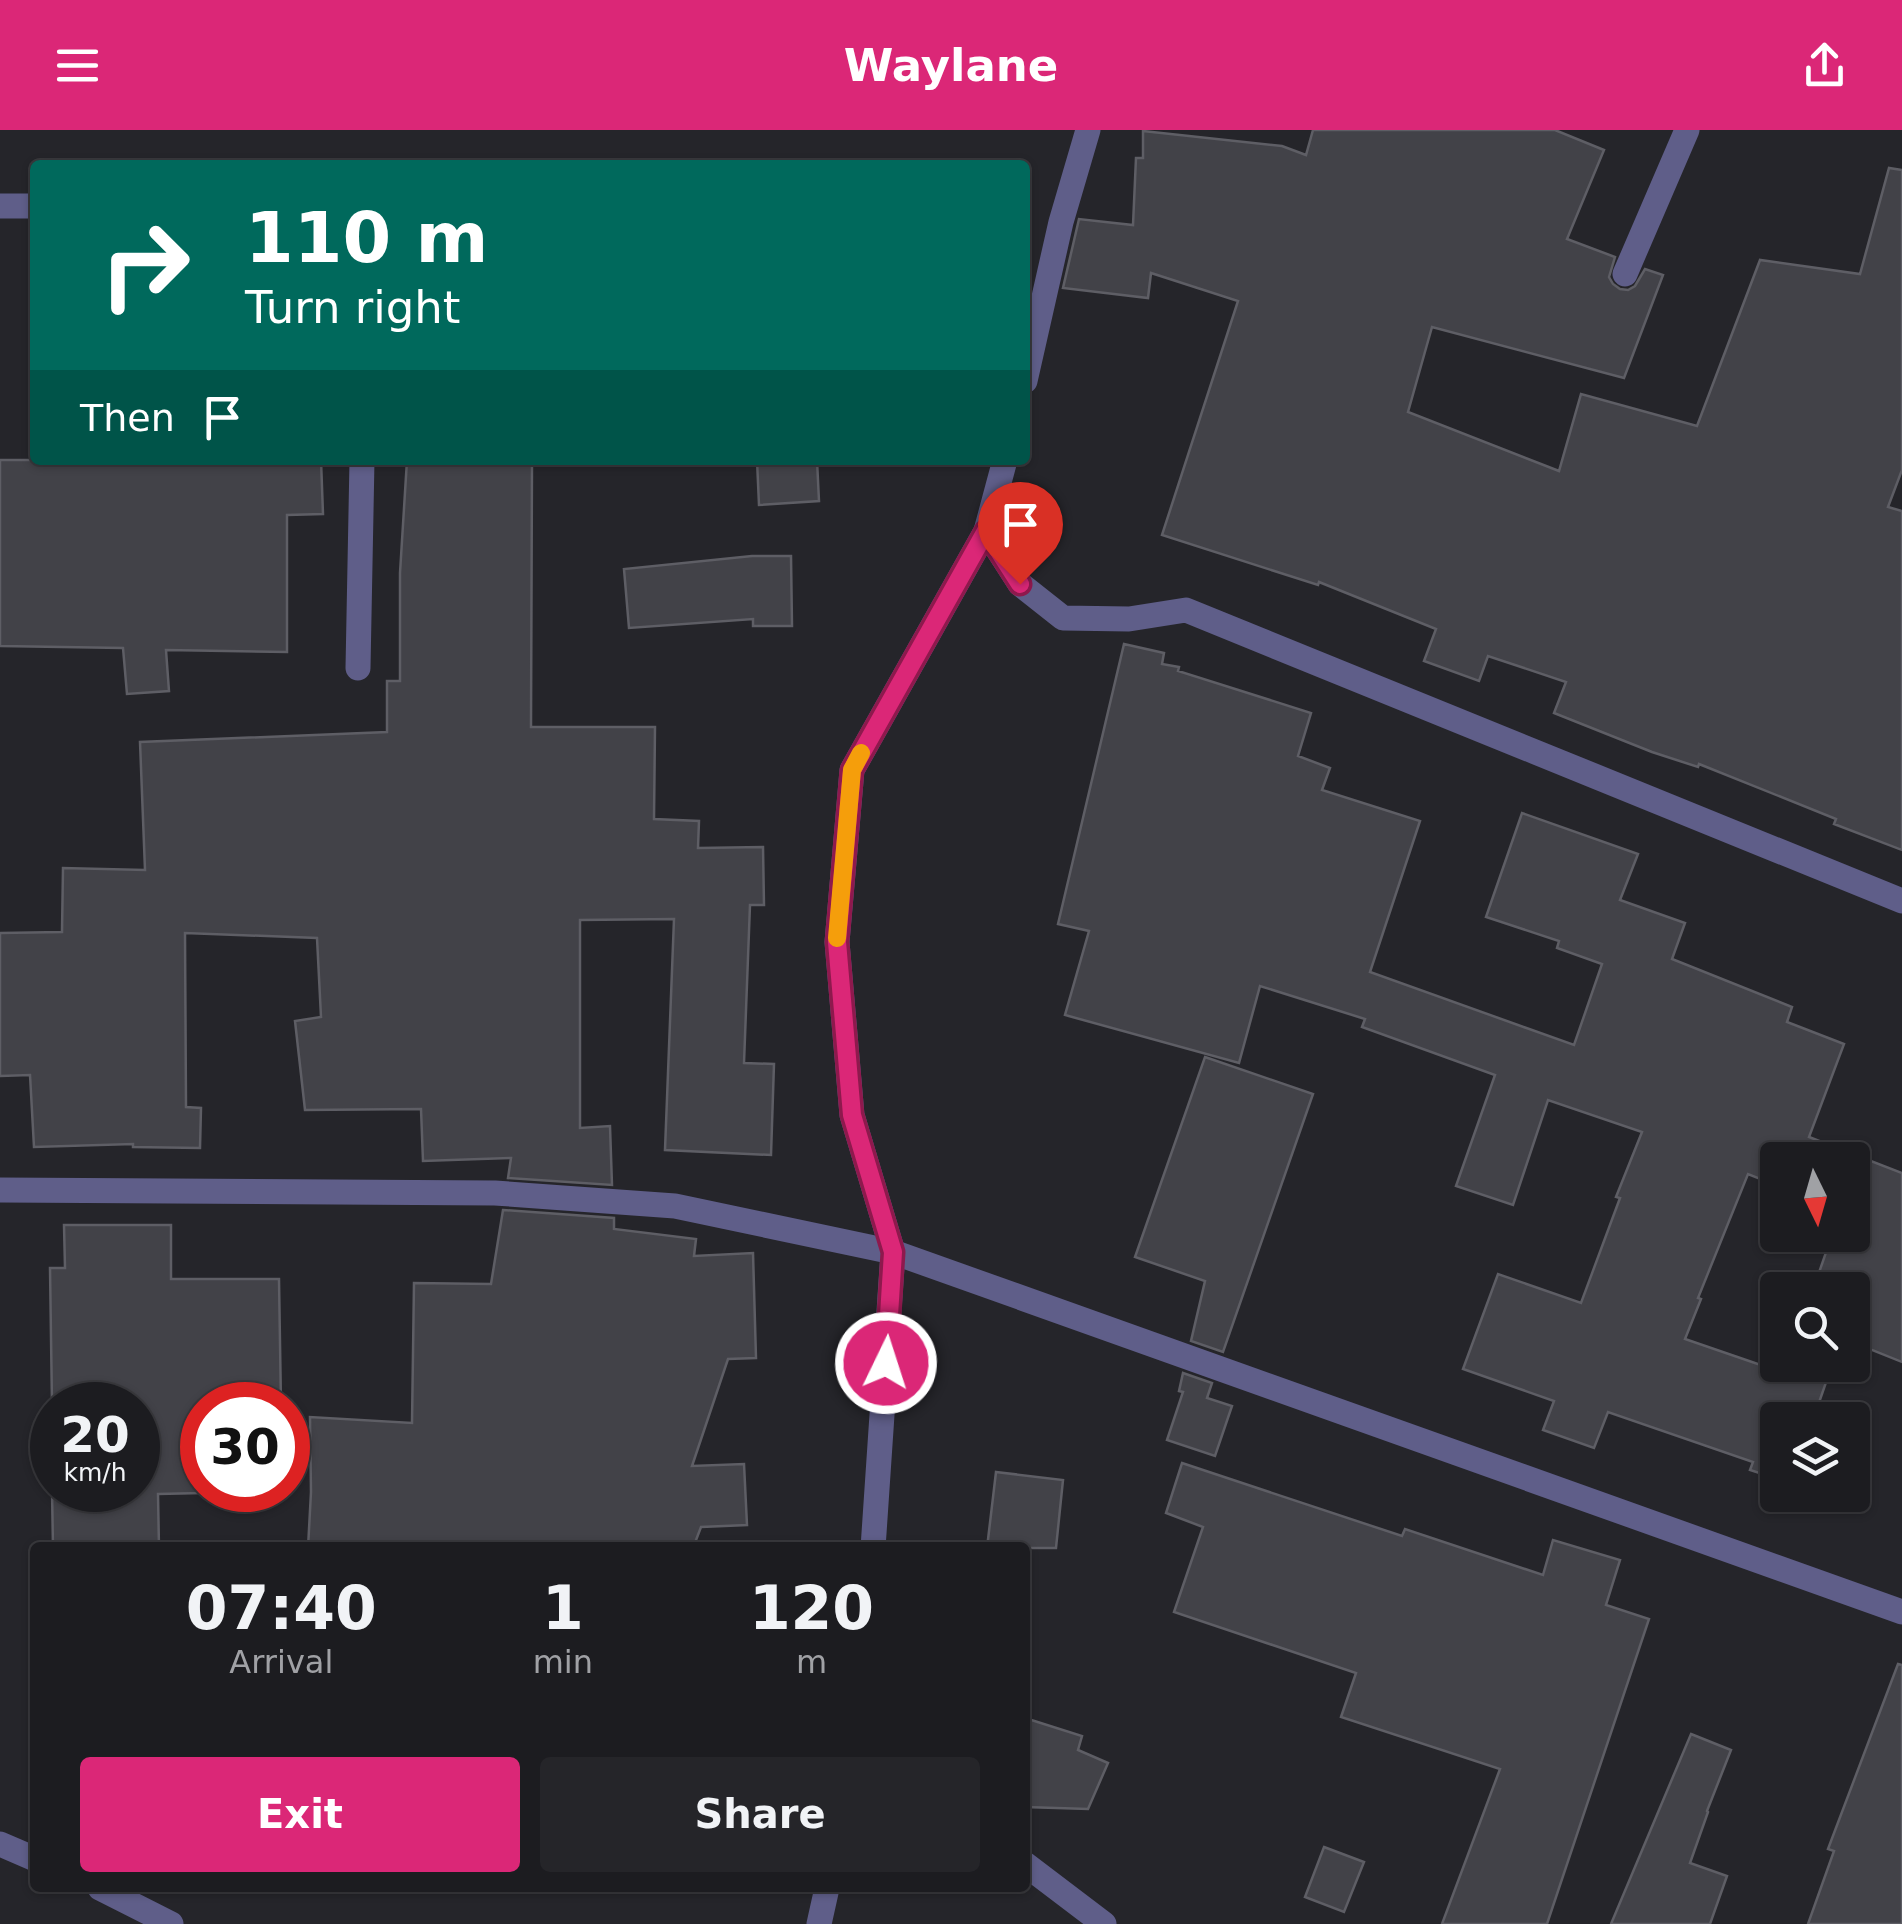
<!DOCTYPE html>
<style>
body{margin:0;font-family:"DejaVu Sans",sans-serif;background:#252529;color:#f1f3f6;height:100vh;display:flex;flex-direction:column;font-size:38px;white-space:nowrap}
*{box-sizing:border-box;margin:0}
p{font-size:32px;color:#a0a1a5}
.icon{flex:none;width:55px;height:55px;fill:none;stroke:currentColor;stroke-width:2;stroke-linecap:round;stroke-linejoin:round}
.map{position:relative;flex:1;overflow:hidden}
.drawer{position:absolute;left:30px;top:1412px;width:1000px;height:350px;display:flex;flex-direction:column;background:#1c1c20;border-radius:10px;box-shadow:0 2px 8px #0004,0 0 0 2px #3a3a3e}
.drawer>*{flex:none}
.banner{position:absolute;left:30px;top:30px;width:1000px;height:305px;border-radius:10px;box-shadow:0 2px 8px #0004,0 0 0 2px #3a3a3e;background:#00695c;color:#fff;overflow:hidden}
.needle{width:65px;rotate:175deg}
.controls{position:absolute;left:1760px;top:1012px;display:grid;gap:20px}
.controls a{display:grid;place-items:center;width:110px;height:110px;border-radius:10px;background:#1c1c20;box-shadow:0 2px 8px #0004,0 0 0 2px #3a3a3e;font-size:50px}
.speed{position:absolute;left:30px;top:1252px;display:flex;gap:20px;font-size:50px;font-weight:700;text-align:center}
.speed>*{display:grid;place-content:center;width:130px;height:130px;border-radius:50%;background:#1c1c20;box-shadow:0 2px 8px #0004,0 0 0 2px #3a3a3e;line-height:1}
.speed small{font-size:25px;font-weight:400}
.speed .limit{border:15px solid #d22;background:#fff;color:#111}
.pin{position:absolute;display:grid;place-items:center;width:85px;height:85px;color:#fff;margin:-102px -42px;border-radius:50% 50% 50% 0;rotate:-45deg;box-shadow:0 0 10px #0007}
.pin .icon{rotate:45deg}
.me{position:absolute;width:110px;margin:-55px;rotate:4deg;stroke-linejoin:round;filter:drop-shadow(0 0 8px #0008)}
.turn{display:flex;align-items:center;gap:35px;height:210px;padding:0 50px;font-size:45px}
.turn .icon{width:130px;height:130px;stroke-width:2.5}
.turn b{display:block;font-size:70px;line-height:85px}
.then{display:flex;align-items:center;height:95px;padding:0 50px;background:#0003;gap:20px;font-size:38px}
.eta{display:flex;justify-content:space-evenly;align-items:center;height:170px;text-align:center}
.eta b{font-size:60px;font-weight:700;line-height:70px}
.cta{display:flex;gap:20px;margin-top:auto;padding:20px 50px}
.cta a{flex:1;height:115px;border-radius:10px;background:#db2777;color:#fff;font-size:40px;font-weight:700;line-height:115px;text-align:center}
.cta a+a{background:#252529;color:#f1f3f6}
header{display:flex;justify-content:space-between;align-items:center;height:130px;padding:0 50px;background:#db2777;color:#fff;font-size:45px;font-weight:700}
.map>svg:first-child{display:block}
.building{fill:#424248;stroke:#5e5e65;stroke-width:2.5}
.lines{fill:none;stroke-linecap:round;stroke-linejoin:round}
.minor{stroke:#5f5e89;stroke-width:25}
.route-casing{stroke:#8e194d;stroke-width:25}
.route{stroke:#db2777;stroke-width:18}
.slow{stroke:#f59e0b;stroke-width:18}
</style>
<header><svg class="icon" aria-label="menu" viewBox="0 0 24 24"><path d="M4 6h16M4 12h16M4 18h16"/></svg>Waylane<svg class="icon" aria-label="share" viewBox="0 0 24 24"><path d="M12 15V3M7 8l5-5 5 5M5 13v7h14v-7"/></svg></header>
<div class="map">
<svg width="1902" height="1794" viewBox="0 0 1902 1794">
<rect width="100%" height="100%" fill="#25252a"/>
<g class="building">
<path d="M1313,0H1555L1604,20L1567,109L1615,127L1609,147L1613,154L1620,159L1628,160L1635,156L1645,139L1663,145L1624,248L1432,197L1408,282L1559,341L1581,264L1697,296L1760,130L1860,144L1889,38L1902,40V340L1888,377L1902,381V720L1834,694L1836,689L1699,634L1698,637L1652,622L1554,583L1566,552L1488,526L1479,551L1424,531L1436,499L1319,452L1318,455L1162,405L1238,171L1151,143L1148,168L1063,158L1079,89L1133,95L1136,28H1143V1L1282,16L1306,25Z"/>
<path d="M0,330H321L323,384L287,385V522L166,520L169,561L127,564L123,518L0,516Z"/>
<path d="M407,330H532L531,597H655L654,689L699,691L698,718L763,717L764,775H750L744,933L774,934L771,1025L665,1020L674,789L580,790V998L610,996L612,1055L508,1048L511,1028L423,1031L421,979L305,980L295,891L321,887L317,808L185,803L186,977L201,978L200,1018L133,1017V1014L34,1017L30,945L0,946V803L62,802L63,738L145,740L140,612L387,602V551H400V443Z"/>
<path d="M757,330H817L819,371L759,375Z"/>
<path d="M752,426H791L792,496H753V489L629,498L624,439Z"/>
<path d="M1124,514L1164,523L1162,534L1179,537L1178,541L1311,583L1298,626L1330,638L1322,660L1420,691L1370,842L1574,915L1602,834L1557,818L1559,811L1486,787L1522,683L1638,724L1620,770L1685,793L1672,829L1792,877L1787,892L1844,914L1809,1007L1902,1043V1232L1852,1212V1160H1813L1832,1105H1852V1030H1778V1056L1748,1044L1698,1168L1701,1169L1685,1209L1784,1243L1786,1235H1832L1813,1290H1778V1349L1750,1340L1753,1332L1608,1282L1594,1318L1543,1300L1554,1271L1463,1239L1498,1144L1581,1173L1620,1068L1616,1067L1642,1002L1548,970L1513,1075L1456,1056L1495,945L1362,897L1365,889L1260,856L1239,933L1065,885L1089,801L1058,794Z"/>
<path d="M1205,927L1313,964L1223,1222L1191,1211L1205,1151L1135,1127Z"/>
<path d="M503,1080L614,1088V1099L696,1109L694,1126L753,1123L756,1228L728,1229L692,1336L744,1334L747,1395L701,1397L693,1418H308L311,1362L310,1287L412,1293L414,1153L491,1154Z"/>
<path d="M64,1095H171V1149H279L281,1275H202V1363L158,1364L159,1418H53L52,1360H138V1275H52L50,1138H65Z"/>
<path d="M1183,1243L1212,1253L1207,1268L1232,1276L1215,1326L1167,1310L1183,1262L1179,1261Z"/>
<path d="M1182,1333L1402,1406L1405,1399L1543,1445L1553,1410L1620,1430L1606,1475L1649,1489L1547,1794H1442L1500,1639L1341,1587L1356,1543L1174,1482L1203,1397L1166,1383Z"/>
<path d="M996,1342L1063,1350L1056,1418H987Z"/>
<path d="M1898,1534L1902,1535V1794H1808L1834,1721L1828,1719Z"/>
<path d="M1025,1588L1082,1606L1078,1620L1108,1633L1088,1679L1025,1677Z"/>
<path d="M1691,1604L1731,1620L1707,1681L1708,1682L1690,1733L1727,1746L1710,1794H1611Z"/>
<path d="M1324,1717L1364,1732L1344,1782L1305,1767Z"/>
</g>
<g class="lines">
<g class="minor">
<path d="M0,76H35"/>
<path d="M1625,144L1687,0"/>
<path d="M1025,251L1061,92L1088,0"/>
<path d="M986,401L1020,454L1063,488L1129,489L1186,480L1902,771"/>
<path d="M358,538L362,330"/>
<path d="M0,1060L495,1063L675,1076L893,1122L1902,1482"/>
<path d="M873,1418L893,1122L852,985L837,812L852,640L986,401L1005,330"/>
<path d="M0,1714L35,1729"/>
<path d="M1025,1734L1104,1794"/>
<path d="M100,1758L171,1794"/>
<path d="M819,1794L827,1758"/>
</g>
</g>
<g class="lines">
<defs>
<path id="route" d="M886,1233L893,1122L852,985L837,812L852,640L986,401L1020,454"/>
</defs>
<use href="#route" class="route-casing"/>
<use href="#route" class="route"/>
<path class="slow" d="M837,808L852,640L861,623"/>
</g>
</svg>
<div class="controls">
<a><svg class="needle" viewBox="-14 -14 28 28"><path d="M0-13l5 13h-10z" fill="#e53935"/><path d="M0 13l5-13h-10z" fill="#a0a1a5"/></svg></a>
<a><svg class="icon" aria-label="search" viewBox="0 0 24 24"><circle cx="10" cy="10" r="6"/><path d="M15 15l6 6"/></svg></a>
<a><svg class="icon" aria-label="layers" viewBox="0 0 24 24"><path d="M12 4l9 5-9 5-9-5zM3 14l9 5 9-5"/></svg></a>
</div>
<div class="speed"><div>20<small>km/h</small></div><div class="limit">30</div></div>
<div class="pin" style="left:1020px;top:454px;background:#d93025"><svg class="icon" aria-label="arrive" viewBox="0 0 24 24"><path d="M6 21V4h12l-3 4 3 4H6"/></svg></div>
<svg class="me" style="left:886px;top:1233px" viewBox="-20 -20 40 40"><circle r="17" fill="#db2777" stroke="#fff" stroke-width="3"/><path d="M0-11L8 9 0 5-8 9z" fill="#fff"/></svg>
<div class="banner">
<div class="turn"><svg class="icon" aria-label="right" viewBox="0 0 24 24"><path d="M7 20v-9h11M14 6l5 5-5 5"/></svg><div><b>110 m</b>Turn right</div></div>
<div class="then">Then<svg class="icon" aria-label="arrive" viewBox="0 0 24 24"><path d="M6 21V4h12l-3 4 3 4H6"/></svg></div>
</div>
<section class="drawer">
<div class="eta">
<div><b>07:40</b><p>Arrival</p></div>
<div><b>1</b><p>min</p></div>
<div><b>120</b><p>m</p></div>
</div>
<div class="cta"><a>Exit</a><a>Share</a></div>
</section>
</div>
